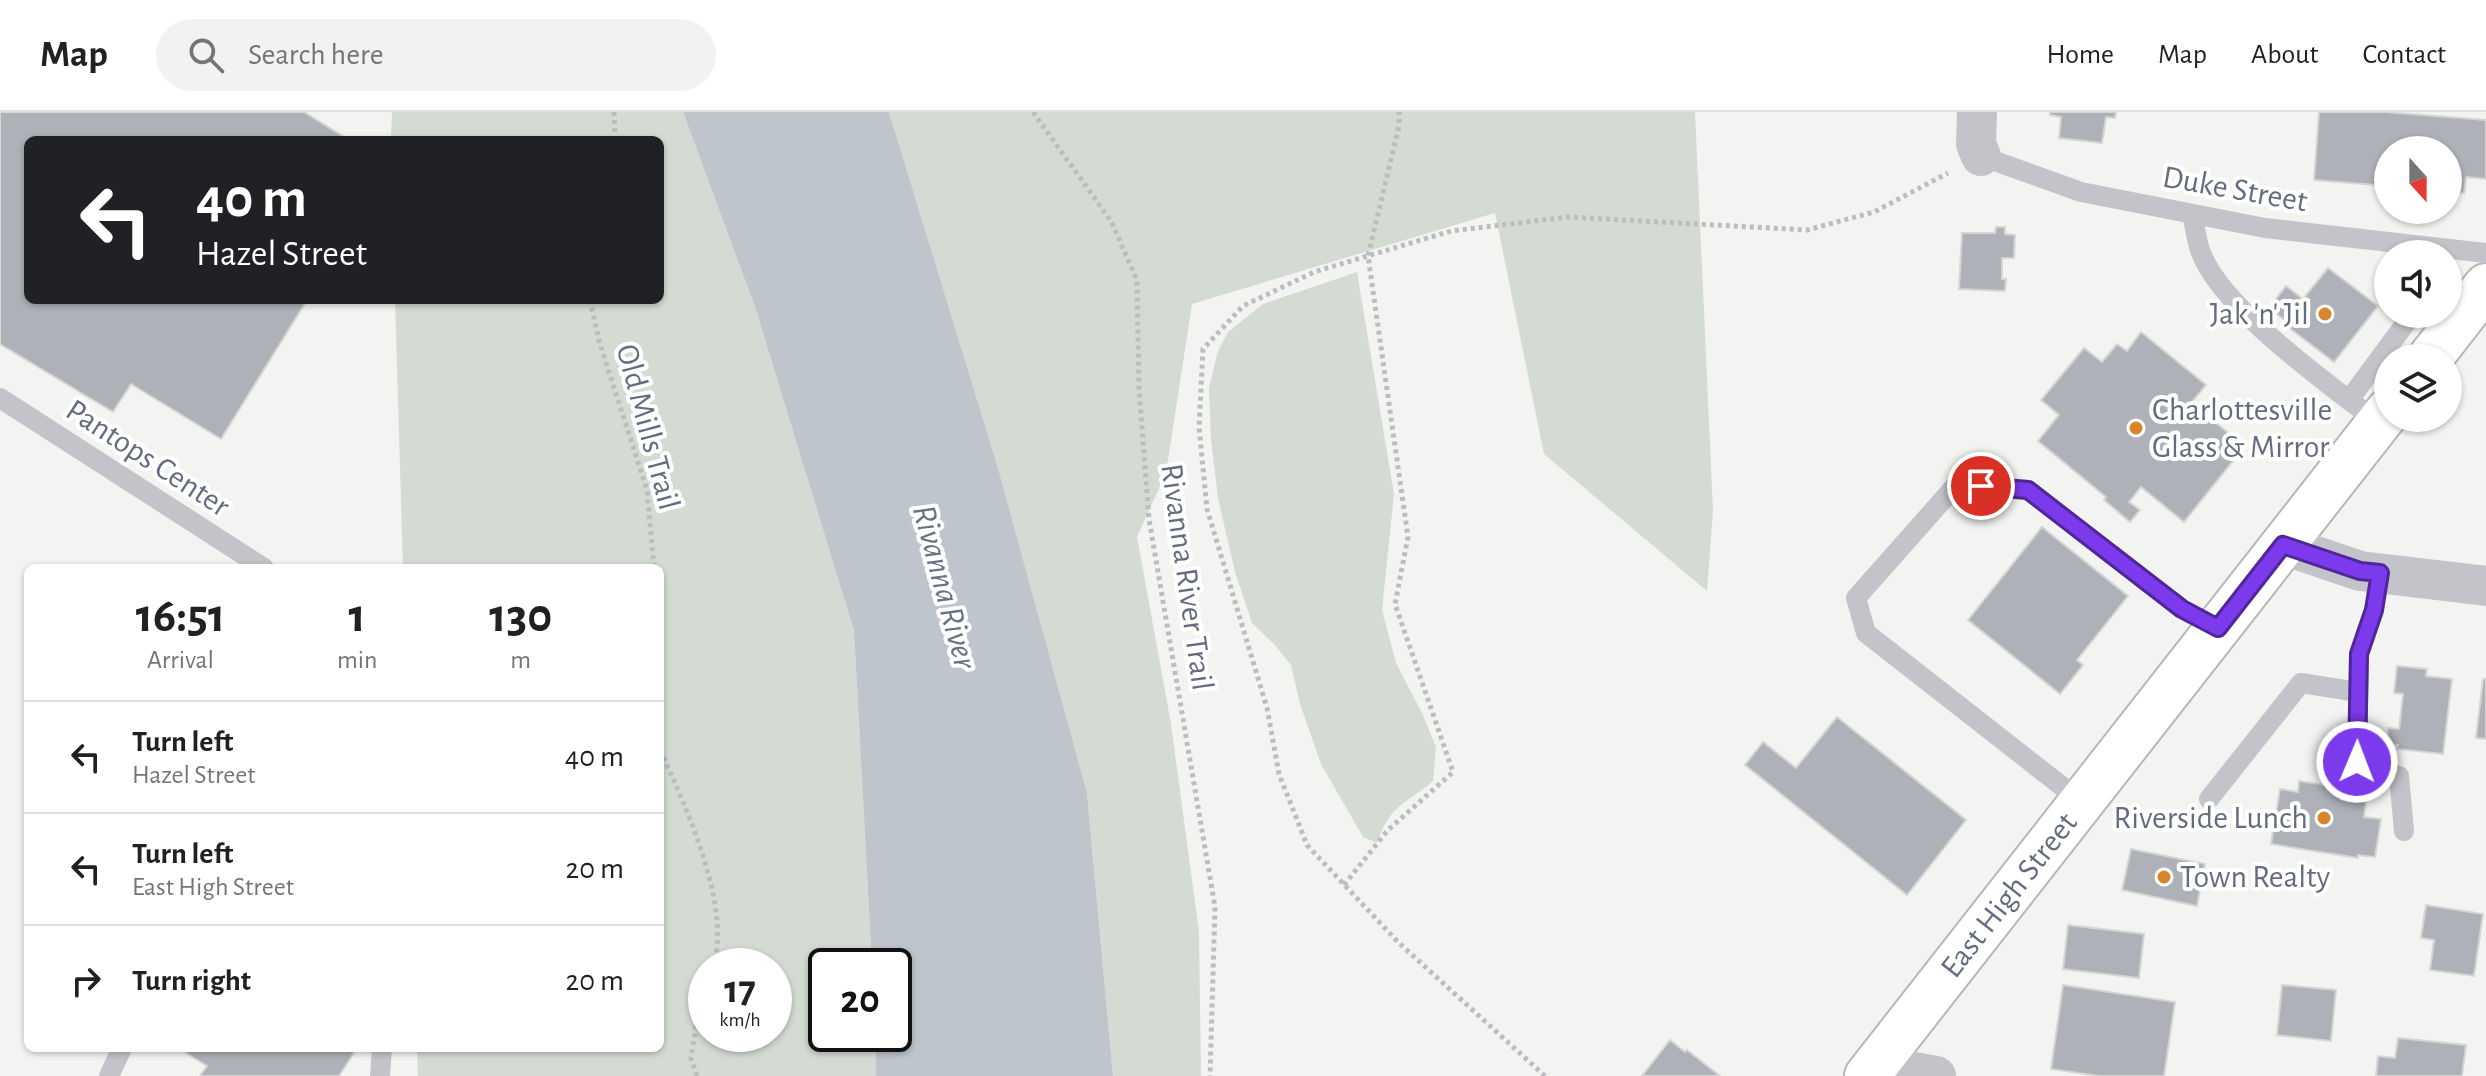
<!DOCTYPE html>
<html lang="en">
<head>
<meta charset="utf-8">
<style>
	:root { --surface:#fff; --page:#f2f2f2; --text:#202124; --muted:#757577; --line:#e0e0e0 }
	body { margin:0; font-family:"Alegreya Sans",sans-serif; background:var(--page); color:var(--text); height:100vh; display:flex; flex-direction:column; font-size:30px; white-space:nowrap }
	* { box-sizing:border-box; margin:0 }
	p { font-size:26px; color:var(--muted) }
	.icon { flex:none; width:44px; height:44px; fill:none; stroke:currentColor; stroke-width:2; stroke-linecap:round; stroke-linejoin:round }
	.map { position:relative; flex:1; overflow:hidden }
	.sheet { position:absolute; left:24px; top:452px; width:640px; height:488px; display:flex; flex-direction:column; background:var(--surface); border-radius:12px; box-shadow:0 2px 6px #0004 }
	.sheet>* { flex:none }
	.guide { position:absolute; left:24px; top:24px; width:640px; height:168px; border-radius:12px; box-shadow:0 2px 6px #0004; background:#202124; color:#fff; overflow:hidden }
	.needle { width:52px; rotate:159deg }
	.controls { position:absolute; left:2374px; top:24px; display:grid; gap:16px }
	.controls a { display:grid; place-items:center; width:88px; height:88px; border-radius:50%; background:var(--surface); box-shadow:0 2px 6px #0004; font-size:40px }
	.speed { position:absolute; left:688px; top:836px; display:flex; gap:16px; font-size:40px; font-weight:700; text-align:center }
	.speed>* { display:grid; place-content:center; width:104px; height:104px; border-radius:50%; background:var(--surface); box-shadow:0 2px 6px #0004; line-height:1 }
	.speed small { font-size:20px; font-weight:400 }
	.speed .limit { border:4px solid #111; border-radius:12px; background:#fff; color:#111 }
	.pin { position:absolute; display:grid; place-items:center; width:68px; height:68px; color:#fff; margin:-34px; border:4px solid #fff; border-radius:50%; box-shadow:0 2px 8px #0007 }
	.me { position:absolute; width:88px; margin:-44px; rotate:1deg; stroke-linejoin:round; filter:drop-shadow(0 0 6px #0008) }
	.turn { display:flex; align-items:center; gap:28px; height:168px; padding:0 40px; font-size:36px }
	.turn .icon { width:104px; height:104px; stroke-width:2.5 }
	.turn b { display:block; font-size:56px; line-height:68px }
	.eta { display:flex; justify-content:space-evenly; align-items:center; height:136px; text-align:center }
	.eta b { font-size:48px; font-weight:700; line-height:56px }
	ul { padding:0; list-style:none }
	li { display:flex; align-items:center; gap:24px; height:112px; padding:0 40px; border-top:2px solid var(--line) }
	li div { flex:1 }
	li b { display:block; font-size:30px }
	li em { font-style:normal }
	header { display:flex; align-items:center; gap:48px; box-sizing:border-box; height:112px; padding:0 40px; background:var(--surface); border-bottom:2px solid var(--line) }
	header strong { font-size:38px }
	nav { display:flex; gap:44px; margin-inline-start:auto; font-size:28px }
	.search { width:560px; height:72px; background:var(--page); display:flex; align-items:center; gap:20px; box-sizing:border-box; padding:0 28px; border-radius:44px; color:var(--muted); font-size:30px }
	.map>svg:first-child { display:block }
</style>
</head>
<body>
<header>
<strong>Map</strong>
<div class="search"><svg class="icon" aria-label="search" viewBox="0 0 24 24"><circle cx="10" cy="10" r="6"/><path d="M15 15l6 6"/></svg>Search here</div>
<nav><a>Home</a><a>Map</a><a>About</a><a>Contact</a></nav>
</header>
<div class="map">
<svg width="2486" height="964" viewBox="0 0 2486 964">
	<rect width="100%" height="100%" fill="#f3f4f1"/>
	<g fill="#d3dbd2" fill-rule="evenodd">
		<path d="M392 0H683L756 198 854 519 872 854H826V922H875L876 964H418L417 936H660V456H403L395 188H660V28H391ZM706 854H774V922H706Z"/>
		<polygon points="889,0 1695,0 1713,399 1707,479 1544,342 1495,101 1192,192 1166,361 1137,425 1171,612 1199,820 1201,964 1113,964 1087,681 998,356"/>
		<path d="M1357 160 1394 382 1382 498 1396 551 1422 601 1436 635 1433 669C1404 693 1390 693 1377 731L1363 725 1321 652 1300 592 1291 553 1275 533 1252 511 1235 460 1218 386 1211 328 1209 276 1218 239 1228 220 1263 192Z"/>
	</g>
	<polygon fill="#bfc5cd" points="683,0 889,0 998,356 1087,681 1113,964 876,964 875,922 894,922 894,854 872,854 854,519 756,198"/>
	<g fill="#aeb1b8" stroke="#d5d6d4" stroke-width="2">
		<polygon points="0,0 304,0 349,28 28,28 28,188 307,188 221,327 131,272 113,300 0,232"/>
		<polygon points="2050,0 2116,0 2115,6 2106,5 2102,31 2059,26 2061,5 2050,3"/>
		<polygon points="2319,0 2385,0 2486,8 2486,67 2466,65 2464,81 2448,80 2448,38 2388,38 2388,74 2314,68"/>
		<polygon points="1996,115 2005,115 2005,122 2015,123 2014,146 2002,146 2002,167 2006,167 2005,179 1959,177 1962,121 1995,121"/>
		<polygon points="2328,156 2378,194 2334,250 2284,212 2286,209 2269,196 2286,174 2303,187"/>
		<polygon points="2141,220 2206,273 2191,291 2245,334 2184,410 2141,375 2129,390 2140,398 2130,410 2104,388 2106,385 2038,329 2059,303 2041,288 2084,236 2102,250 2117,232 2127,239"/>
		<polygon points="2042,415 2128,484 2077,548 2083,553 2060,582 1968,508"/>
		<polygon points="2397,554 2427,557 2426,564 2452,567 2443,642 2397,637 2398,633 2387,632 2388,616 2399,617 2403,582 2394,581"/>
		<polygon points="2483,567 2486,567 2486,627 2476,626"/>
		<polygon points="1837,605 1966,708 1907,783 1745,653 1763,630 1796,656"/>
		<polygon points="2299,669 2347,676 2346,685 2366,689 2364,705 2381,707 2375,745 2358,743 2358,746 2271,732 2280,677 2298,680"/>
		<polygon points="2131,737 2205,752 2197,794 2122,778"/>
		<polygon points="2426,793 2483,802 2474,864 2430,858 2434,828 2421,826"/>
		<polygon points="2068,813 2144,822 2139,866 2063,857"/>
		<polygon points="2063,873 2175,890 2164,964 2099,964 2051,957"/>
		<polygon points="2282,873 2336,878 2331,929 2277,923"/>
		<polygon points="2398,926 2466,933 2462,964 2376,964 2378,944 2395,946"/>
		<polygon points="1670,928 1685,940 1687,938 1720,964 1642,964"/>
		<polygon points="190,936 357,936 339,964 200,964 207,954 186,941"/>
	</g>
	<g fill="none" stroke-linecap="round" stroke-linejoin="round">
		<g stroke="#b6b7bc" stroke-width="48">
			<g id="primary">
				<polyline points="2430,246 2486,174"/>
				<path id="s1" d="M1867 964 2388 299"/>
			</g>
		</g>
		<g stroke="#bcbdc0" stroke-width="5" stroke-dasharray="4 4" stroke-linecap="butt">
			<polyline points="614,0 615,28"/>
			<polyline points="1033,0 1111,109 1137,168 1139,276 1149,407 1215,795 1210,964"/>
			<polyline points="590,188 599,229 647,378 654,456"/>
			<path d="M660 630 661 640C686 695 732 795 713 854"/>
			<polyline points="1344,773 1388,718 1453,660 1395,492 1408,425 1368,144 1399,14 1399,0"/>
			<polyline points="697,964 691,946 699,896 706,874"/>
			<polyline points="1545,964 1399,831 1307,733 1279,662 1267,596 1207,397 1199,315 1203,237 1243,194 1314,160 1451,119 1568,105 1807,118 1874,100 1948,61"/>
		</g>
		<g stroke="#c3c4c9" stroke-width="20">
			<polyline points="1981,44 2081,80 2265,116 2486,141"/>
			<path d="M2192 102C2195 114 2196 126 2200 138 2218 194 2331 274 2379 311"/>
			<polyline points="0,286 264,456"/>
			<polyline points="2349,288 2408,208"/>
			<polyline points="2380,461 2374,498 2359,542 2357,650 2399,664 2404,719"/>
			<polyline points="2209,687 2301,571 2358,580"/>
			<polyline points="2082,690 1866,521 1856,486 1957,372 2028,378 2182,497 2218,516"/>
			<polyline points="109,964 122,936"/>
			<polyline points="380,964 382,936"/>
		</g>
		<g stroke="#c3c4c9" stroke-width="40">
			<polyline points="1977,0 1976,32 1981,44"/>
			<polyline points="2283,433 2360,459 2486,474"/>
			<polyline points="1875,953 1936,964"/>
		</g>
		<use href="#primary" stroke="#fff" stroke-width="44"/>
	</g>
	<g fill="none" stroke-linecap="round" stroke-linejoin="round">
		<g stroke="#51269a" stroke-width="20">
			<polyline id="route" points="1981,374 2028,378 2182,497 2218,516 2283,433 2360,459 2380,461 2374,498 2359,542 2357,650"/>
		</g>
		<use href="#route" stroke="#7c3aed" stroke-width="14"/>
	</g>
	<g fill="#da852b" stroke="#fff" stroke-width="3">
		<circle cx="2325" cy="202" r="8"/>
		<circle cx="2136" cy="316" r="8"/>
		<circle cx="2324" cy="706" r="8"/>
		<circle cx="2164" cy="765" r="8"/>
	</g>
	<g text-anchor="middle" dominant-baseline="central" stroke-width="8" stroke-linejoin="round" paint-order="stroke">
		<g font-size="32" fill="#656c80" stroke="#fff">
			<text transform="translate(2235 77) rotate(10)">Duke Street</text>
			<text transform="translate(648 315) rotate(75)">Old Mills Trail</text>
			<text transform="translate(148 346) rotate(33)">Pantops Center</text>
			<text transform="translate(1187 465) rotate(82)">Rivanna River Trail</text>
			<text stroke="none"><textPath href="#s1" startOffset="230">East High Street</textPath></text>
		</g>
		<g font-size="32" fill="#656c80" stroke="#fff" text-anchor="end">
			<text x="2309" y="202">Jak 'n' Jil</text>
			<text x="2152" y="298" text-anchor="start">Charlottesville<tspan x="2152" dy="37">Glass &amp; Mirror</tspan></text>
			<text x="2308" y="706">Riverside Lunch</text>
			<text x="2180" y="765" text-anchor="start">Town Realty</text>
		</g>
		<g font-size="34" font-style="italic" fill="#657485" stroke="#fff">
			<text transform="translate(944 475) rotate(75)">Rivanna River</text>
		</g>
	</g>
</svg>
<div class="controls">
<a><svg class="needle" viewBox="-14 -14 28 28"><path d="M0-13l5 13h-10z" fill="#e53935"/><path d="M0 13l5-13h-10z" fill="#757577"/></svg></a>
<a><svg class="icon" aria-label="sound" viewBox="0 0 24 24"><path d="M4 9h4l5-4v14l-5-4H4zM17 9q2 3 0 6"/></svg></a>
<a><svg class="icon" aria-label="layers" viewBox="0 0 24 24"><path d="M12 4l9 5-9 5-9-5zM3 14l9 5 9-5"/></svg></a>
</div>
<div class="speed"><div>17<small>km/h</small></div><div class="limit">20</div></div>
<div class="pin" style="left:1981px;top:374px;background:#d93025"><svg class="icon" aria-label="arrive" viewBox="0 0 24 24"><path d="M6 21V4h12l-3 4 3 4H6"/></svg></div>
<svg class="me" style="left:2357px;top:650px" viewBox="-20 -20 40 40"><circle r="17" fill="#7c3aed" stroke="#fff" stroke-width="3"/><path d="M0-11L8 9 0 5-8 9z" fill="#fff"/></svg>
<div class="guide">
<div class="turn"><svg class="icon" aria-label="left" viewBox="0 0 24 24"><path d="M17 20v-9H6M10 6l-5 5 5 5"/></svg><div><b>40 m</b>Hazel Street</div></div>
</div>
<section class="sheet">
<div class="eta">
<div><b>16:51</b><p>Arrival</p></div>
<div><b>1</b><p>min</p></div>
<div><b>130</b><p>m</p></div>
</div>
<ul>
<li><svg class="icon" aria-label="left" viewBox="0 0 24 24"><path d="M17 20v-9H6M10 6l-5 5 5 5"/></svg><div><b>Turn left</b><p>Hazel Street</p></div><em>40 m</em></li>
<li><svg class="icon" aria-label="left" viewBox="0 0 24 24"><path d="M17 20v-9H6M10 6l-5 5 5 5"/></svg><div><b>Turn left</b><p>East High Street</p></div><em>20 m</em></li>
<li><svg class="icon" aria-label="right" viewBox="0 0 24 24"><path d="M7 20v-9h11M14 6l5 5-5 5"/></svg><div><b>Turn right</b></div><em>20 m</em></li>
</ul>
</section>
</div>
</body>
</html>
